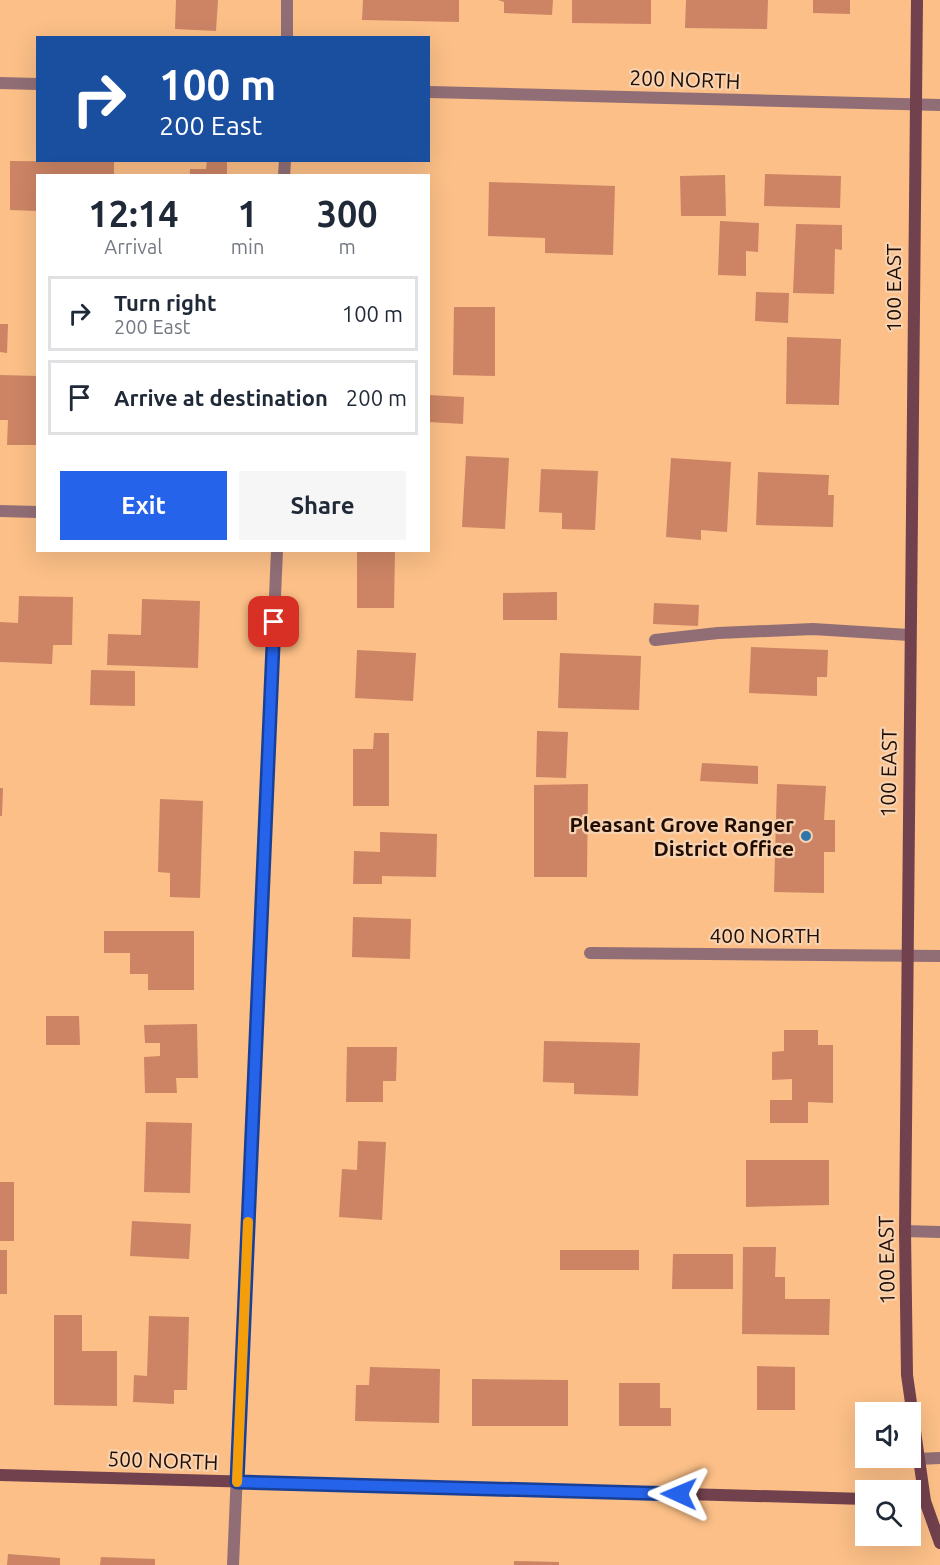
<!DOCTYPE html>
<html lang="en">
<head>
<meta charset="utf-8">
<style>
	:root { --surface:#fff; --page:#f6f6f7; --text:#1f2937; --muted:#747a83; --line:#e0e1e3; --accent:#2563eb }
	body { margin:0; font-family:Ubuntu,sans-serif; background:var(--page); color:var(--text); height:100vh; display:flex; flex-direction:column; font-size:22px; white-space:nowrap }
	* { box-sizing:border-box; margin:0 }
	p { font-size:20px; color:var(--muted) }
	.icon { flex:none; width:33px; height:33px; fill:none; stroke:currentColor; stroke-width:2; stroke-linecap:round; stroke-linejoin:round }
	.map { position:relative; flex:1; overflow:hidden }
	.details { position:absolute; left:36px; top:174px; width:394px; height:378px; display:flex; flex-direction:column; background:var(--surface); border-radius:0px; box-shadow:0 6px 24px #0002 }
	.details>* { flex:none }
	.top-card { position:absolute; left:36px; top:36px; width:394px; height:126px; border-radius:0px; box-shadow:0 6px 24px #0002; background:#1a4fa0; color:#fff; overflow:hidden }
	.buttons { position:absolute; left:855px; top:1402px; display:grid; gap:12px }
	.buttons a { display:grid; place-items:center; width:66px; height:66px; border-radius:0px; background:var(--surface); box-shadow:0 6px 24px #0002; font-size:30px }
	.pin { position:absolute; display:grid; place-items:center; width:51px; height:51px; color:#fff; margin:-26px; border-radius:12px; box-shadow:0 3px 9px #0006 }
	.me { position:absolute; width:66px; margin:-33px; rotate:271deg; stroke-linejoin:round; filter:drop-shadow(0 0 4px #0008) }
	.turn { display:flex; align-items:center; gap:21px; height:126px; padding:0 24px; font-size:27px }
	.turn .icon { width:78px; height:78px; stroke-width:2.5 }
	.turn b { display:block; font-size:42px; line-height:51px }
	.eta { display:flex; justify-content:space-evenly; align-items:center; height:102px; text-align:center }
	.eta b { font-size:36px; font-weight:700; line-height:42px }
	.cta { display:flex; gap:12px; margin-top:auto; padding:12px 24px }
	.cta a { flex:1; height:69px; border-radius:0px; background:var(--accent); color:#fff; font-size:24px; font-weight:700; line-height:69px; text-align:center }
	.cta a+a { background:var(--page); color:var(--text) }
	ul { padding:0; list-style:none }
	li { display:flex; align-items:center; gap:18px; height:75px; margin:0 12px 9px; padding:0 12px; border:3px solid var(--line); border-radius:0px }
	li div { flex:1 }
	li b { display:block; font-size:22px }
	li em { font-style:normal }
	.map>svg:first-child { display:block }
</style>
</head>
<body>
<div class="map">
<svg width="940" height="1565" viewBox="0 0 940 1565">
	<rect width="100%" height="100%" fill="#fbbf87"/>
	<g fill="#cc8465">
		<polygon points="176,0 218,0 216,31 175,29"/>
		<polygon points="363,0 459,0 459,22 362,20"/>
		<polygon points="498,0 553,0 552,15 504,13 504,2"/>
		<polygon points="572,0 651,0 651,24 572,23"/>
		<polygon points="686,0 768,0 767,29 685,28"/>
		<polygon points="813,0 850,0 850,14 813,13"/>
		<polygon points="207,160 227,160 227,176 190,176 190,169 206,169"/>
		<polygon points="10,161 114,162 114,176 38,176 38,211 10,210"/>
		<polygon points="765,174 841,176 840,208 764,206"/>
		<polygon points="725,175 726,216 681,216 680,176"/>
		<polygon points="489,182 615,186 613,255 545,253 545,238 488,236"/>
		<polygon points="720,221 759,223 758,252 746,251 746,276 718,275"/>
		<polygon points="796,224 842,225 842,250 835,249 834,294 793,293"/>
		<polygon points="756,292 789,293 788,323 755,321"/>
		<polygon points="454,307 495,307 495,376 453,375"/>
		<polygon points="0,324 8,324 7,353 0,352"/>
		<polygon points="787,337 841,339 839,405 786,404"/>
		<polygon points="0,375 38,376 38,445 7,445 8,420 0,420"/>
		<polygon points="429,395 464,397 463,424 429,422"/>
		<polygon points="466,456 509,458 505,529 462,527"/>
		<polygon points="671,458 731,462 727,532 701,530 701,540 666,537"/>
		<polygon points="541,469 598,471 595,530 562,529 562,513 539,512"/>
		<polygon points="758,472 829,475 828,495 834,495 833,527 756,525"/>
		<polygon points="357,550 395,550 394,608 357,608"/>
		<polygon points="557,592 557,620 503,620 503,593"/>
		<polygon points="19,596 73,597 72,645 53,645 52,664 0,662 0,622 18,623"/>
		<polygon points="142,599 200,601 198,668 107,665 108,634 141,635"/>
		<polygon points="654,603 699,605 698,626 653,624"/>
		<polygon points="751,647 828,650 827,677 817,677 817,696 749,693"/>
		<polygon points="357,650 416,653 413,701 355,698"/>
		<polygon points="560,653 641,656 639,710 558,708"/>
		<polygon points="91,670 135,671 135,706 90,705"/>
		<polygon points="537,731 568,732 566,778 536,777"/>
		<polygon points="374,733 389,733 389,806 353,806 353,749 373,749"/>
		<polygon points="702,763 758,766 758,784 700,781"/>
		<polygon points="588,784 587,877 534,877 534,785"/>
		<polygon points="777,784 826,786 824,820 835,820 835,852 824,852 824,893 774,892"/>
		<polygon points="0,788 3,788 2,816 0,816"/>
		<polygon points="160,799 203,801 200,898 170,897 170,873 158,872"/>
		<polygon points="380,832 437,834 436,877 382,876 382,884 353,884 354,851 380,852"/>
		<polygon points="353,917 411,919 410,959 352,957"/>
		<polygon points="104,931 194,931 194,990 148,990 148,974 130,974 130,953 104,953"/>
		<polygon points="46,1016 79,1016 80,1045 46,1045"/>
		<polygon points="197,1024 198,1078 176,1078 177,1093 145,1093 144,1057 160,1056 160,1043 145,1043 144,1025"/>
		<polygon points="784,1030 818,1030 818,1045 833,1045 833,1103 808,1102 808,1123 770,1123 770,1100 792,1100 792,1079 772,1080 772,1052 784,1051"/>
		<polygon points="544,1041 640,1043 638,1096 574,1094 574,1083 543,1082"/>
		<polygon points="347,1047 397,1047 396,1081 383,1081 383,1102 346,1102"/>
		<polygon points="146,1122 192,1123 190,1193 144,1192"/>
		<polygon points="358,1141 386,1142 382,1220 339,1217 342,1169 357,1170"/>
		<polygon points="746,1160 829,1160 829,1205 746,1207"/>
		<rect x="0" y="1182" width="14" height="59"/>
		<polygon points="132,1221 191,1224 189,1259 130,1256"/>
		<polygon points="743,1247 776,1247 775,1277 785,1277 785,1299 830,1299 829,1335 742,1334"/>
		<rect x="0" y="1250" width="7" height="44"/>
		<rect x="560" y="1250" width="79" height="20"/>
		<polygon points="673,1254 733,1254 733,1289 672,1289"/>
		<polygon points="54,1315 82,1315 82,1351 117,1351 117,1406 54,1405"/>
		<polygon points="149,1316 189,1317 187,1390 174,1390 174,1404 133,1402 134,1375 147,1376"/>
		<polygon points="757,1366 795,1367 795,1410 757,1410"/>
		<polygon points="370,1367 440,1369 439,1423 355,1421 356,1385 369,1385"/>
		<polygon points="472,1379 568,1380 568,1426 472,1426"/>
		<polygon points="619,1383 660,1383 660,1408 671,1408 671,1426 619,1426"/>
		<polygon points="8,1554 60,1558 60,1565 7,1565"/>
		<polygon points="101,1557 155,1559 155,1565 100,1565"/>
		<polygon points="514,1561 559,1562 559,1565 514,1565"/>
	</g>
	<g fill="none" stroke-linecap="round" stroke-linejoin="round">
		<g stroke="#916e76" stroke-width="12">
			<polyline points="655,640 718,633 813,629 909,635"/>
			<polyline points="905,1231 940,1232"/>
			<polyline points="917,1459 940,1458"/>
		</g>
		<g stroke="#916e76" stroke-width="12">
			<polyline points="287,38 287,0"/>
			<polyline points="0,83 38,84"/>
			<polyline points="429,92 940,105"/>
			<polyline points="284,176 285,160"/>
			<polyline points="0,511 38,512"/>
			<polyline points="590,953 940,956"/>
			<polyline points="233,1565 277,550"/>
		</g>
		<g stroke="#71414d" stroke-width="12">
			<polyline points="917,0 905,1231 907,1375 925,1501 940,1543"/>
			<polyline points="0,1475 866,1499"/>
			<polyline points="910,1501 925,1501"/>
		</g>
	</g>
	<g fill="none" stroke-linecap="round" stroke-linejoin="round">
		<g stroke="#184099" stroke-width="15">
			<polyline id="route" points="274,622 237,1482 679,1494"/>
		</g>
		<use href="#route" stroke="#2563eb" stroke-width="10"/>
		<polyline stroke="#f59e0b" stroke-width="10" points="237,1482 248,1222"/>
	</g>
	<circle fill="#2e75aa" stroke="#f6d2b1" stroke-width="2" cx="806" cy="836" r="6"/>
	<g text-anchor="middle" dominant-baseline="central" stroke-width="4.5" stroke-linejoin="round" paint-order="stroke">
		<g font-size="21" fill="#210c00" stroke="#f6d2b1">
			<text transform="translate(685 79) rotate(2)">200 NORTH</text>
			<text transform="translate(893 288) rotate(-90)">100 EAST</text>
			<text transform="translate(888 773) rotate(-89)">100 EAST</text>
			<text x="765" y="935">400 NORTH</text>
			<text transform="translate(886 1260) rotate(-91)">100 EAST</text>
			<text transform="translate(163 1460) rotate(2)">500 NORTH</text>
		</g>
		<g font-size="21" font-weight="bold" fill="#210c00" stroke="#f6d2b1" text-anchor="end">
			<text x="794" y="824">Pleasant Grove Ranger<tspan x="794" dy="24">District Office</tspan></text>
		</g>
	</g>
</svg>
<div class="buttons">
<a><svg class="icon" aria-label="sound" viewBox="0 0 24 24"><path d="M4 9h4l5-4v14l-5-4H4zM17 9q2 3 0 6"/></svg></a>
<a><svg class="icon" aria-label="search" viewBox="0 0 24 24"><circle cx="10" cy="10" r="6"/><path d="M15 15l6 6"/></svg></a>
</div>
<div class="pin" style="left:274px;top:622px;background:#d93025"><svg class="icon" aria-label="arrive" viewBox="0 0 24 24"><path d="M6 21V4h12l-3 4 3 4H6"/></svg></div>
<svg class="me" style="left:679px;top:1494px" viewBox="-20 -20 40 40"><path d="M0-17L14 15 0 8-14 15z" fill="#2563eb" stroke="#fff" stroke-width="4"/></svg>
<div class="top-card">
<div class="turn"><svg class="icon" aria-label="right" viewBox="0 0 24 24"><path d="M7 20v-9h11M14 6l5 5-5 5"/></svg><div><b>100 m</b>200 East</div></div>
</div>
<section class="details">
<div class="eta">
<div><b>12:14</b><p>Arrival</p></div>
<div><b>1</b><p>min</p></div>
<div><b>300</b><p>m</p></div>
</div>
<ul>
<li><svg class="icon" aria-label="right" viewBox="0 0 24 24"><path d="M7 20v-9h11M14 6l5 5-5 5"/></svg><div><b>Turn right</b><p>200 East</p></div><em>100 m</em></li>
<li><svg class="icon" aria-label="arrive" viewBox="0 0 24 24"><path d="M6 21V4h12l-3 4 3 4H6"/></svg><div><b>Arrive at destination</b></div><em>200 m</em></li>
</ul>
<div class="cta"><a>Exit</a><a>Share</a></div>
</section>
</div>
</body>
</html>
